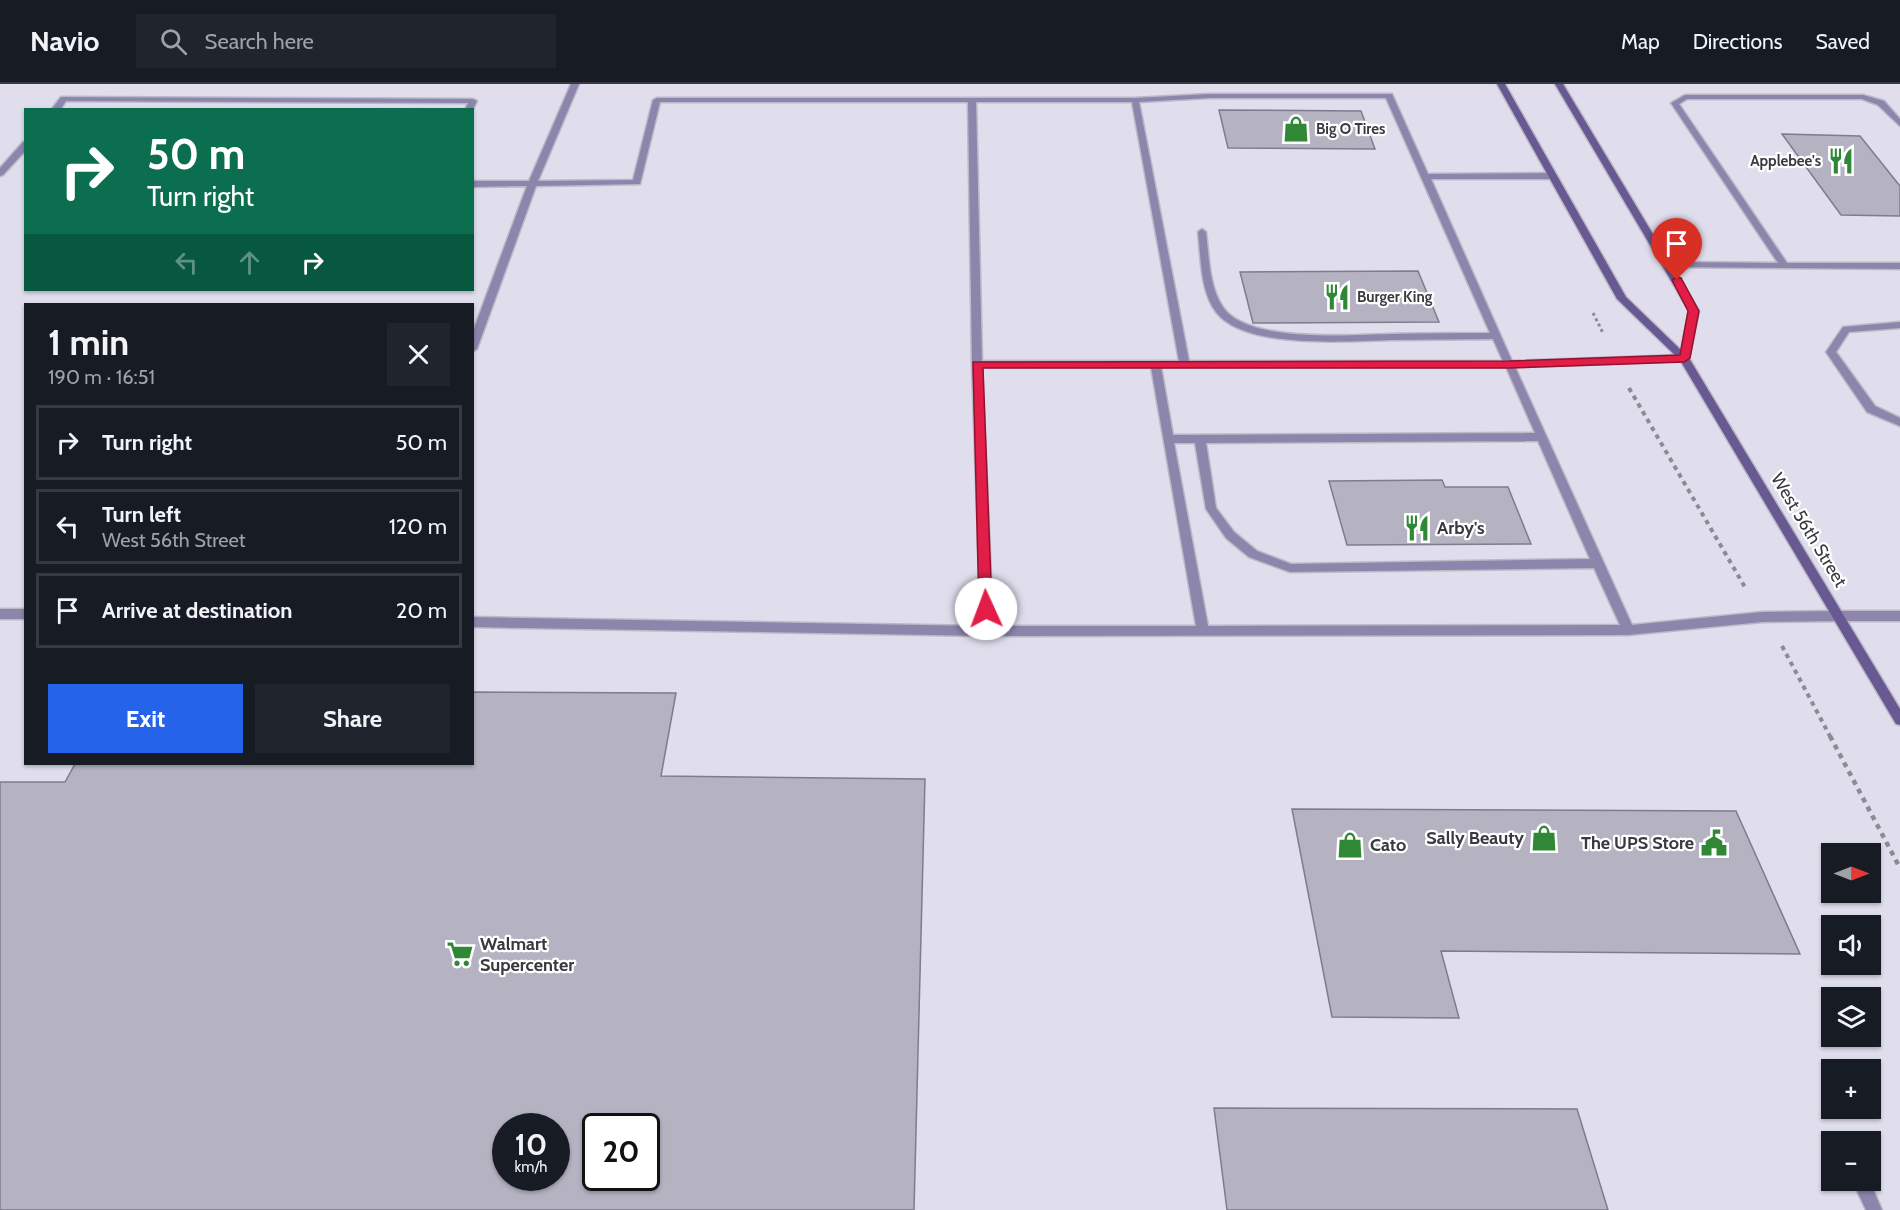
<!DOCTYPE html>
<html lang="en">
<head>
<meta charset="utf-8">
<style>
	:root { --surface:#171b24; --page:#20242c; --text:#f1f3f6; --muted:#9ea1a6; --line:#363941; --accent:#2563eb }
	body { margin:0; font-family:Cabin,sans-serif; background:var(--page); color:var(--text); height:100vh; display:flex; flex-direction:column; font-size:22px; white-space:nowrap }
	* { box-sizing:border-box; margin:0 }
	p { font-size:20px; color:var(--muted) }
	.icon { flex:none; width:33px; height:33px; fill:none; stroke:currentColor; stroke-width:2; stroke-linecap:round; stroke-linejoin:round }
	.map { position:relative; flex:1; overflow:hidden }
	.side { position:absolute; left:24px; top:219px; width:450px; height:462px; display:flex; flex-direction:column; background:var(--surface); border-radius:0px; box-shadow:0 2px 4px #0004 }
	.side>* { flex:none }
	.guide { position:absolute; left:24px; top:24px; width:450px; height:183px; border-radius:0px; box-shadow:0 2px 4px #0004; background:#0b6e4f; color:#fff; overflow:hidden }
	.needle { width:39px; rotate:90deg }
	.buttons { position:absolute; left:1821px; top:759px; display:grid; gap:12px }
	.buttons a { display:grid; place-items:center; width:60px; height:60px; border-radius:0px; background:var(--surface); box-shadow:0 2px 4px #0004; font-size:30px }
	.speed { position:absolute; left:492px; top:1029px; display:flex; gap:12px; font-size:30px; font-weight:700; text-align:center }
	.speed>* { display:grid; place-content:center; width:78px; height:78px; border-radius:50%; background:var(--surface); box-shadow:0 2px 4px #0004; line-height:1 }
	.speed small { font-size:15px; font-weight:400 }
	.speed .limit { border:3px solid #111; border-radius:9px; background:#fff; color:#111 }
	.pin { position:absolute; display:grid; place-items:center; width:51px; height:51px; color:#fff; margin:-62px -26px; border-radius:50% 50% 50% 0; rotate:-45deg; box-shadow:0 0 6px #0007 }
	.pin .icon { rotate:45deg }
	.me { position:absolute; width:66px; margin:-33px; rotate:358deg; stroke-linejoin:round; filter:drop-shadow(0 0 4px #0008) }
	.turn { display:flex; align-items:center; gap:21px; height:126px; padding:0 24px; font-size:27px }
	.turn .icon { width:78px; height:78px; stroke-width:2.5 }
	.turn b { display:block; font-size:42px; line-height:51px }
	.lanes { display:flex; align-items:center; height:57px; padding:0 24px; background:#0003; justify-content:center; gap:30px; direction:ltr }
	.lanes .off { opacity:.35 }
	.round { display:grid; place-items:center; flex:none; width:63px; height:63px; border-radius:0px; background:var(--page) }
	.overview { display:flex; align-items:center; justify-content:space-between; height:102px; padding:0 24px }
	h1 { font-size:36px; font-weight:700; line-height:45px }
	.cta { display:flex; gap:12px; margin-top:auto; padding:12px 24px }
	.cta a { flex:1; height:69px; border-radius:0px; background:var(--accent); color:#fff; font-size:24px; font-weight:700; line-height:69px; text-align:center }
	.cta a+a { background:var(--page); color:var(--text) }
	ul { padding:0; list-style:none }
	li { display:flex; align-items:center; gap:18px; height:75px; margin:0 12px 9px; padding:0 12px; border:3px solid var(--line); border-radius:0px }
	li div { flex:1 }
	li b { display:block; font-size:22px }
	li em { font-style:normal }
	header { display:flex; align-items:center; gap:36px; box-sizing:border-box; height:84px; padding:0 30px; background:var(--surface); border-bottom:2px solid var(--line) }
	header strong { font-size:28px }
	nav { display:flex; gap:33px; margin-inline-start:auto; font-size:21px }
	.search { width:420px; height:54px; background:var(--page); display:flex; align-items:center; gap:15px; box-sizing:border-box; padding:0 21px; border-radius:0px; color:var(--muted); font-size:22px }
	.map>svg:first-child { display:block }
</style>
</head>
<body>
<header>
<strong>Navio</strong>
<div class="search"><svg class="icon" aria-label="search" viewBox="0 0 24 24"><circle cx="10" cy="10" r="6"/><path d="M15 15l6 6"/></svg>Search here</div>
<nav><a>Map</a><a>Directions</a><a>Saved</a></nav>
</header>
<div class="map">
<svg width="1900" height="1126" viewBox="0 0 1900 1126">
	<rect width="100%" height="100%" fill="#e0dded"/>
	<g fill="#b5b2c2" stroke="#7f7c8b" stroke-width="1.5" fill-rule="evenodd">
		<polygon points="1219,26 1361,27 1375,65 1228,64"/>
		<polygon points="1782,50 1860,52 1900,102 1900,132 1841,131"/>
		<polygon points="1418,187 1439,238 1253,239 1240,188"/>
		<polygon points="1442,396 1445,403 1508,403 1531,460 1347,461 1329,397"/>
		<path d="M472 608 676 609 661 692 925 695 914 1126H0V698H65L75 680H472ZM506 1042H556V1094H506ZM596 1042H646V1094H596Z"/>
		<polygon points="1292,725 1736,727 1800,870 1441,867 1459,934 1332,933"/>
		<polygon points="1214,1024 1577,1025 1608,1126 1227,1126"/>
	</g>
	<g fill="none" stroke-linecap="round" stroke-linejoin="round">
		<g stroke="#bbb9c7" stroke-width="3">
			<g id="lane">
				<path d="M571 0H579L538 97 633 96 653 16 657 14H1135L1209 10H1392L1428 90 1552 89 1556 92 1552 95H1431L1512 277 1684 271 1689 274 1684 277 1515 283 1632 541 1762 528 1839 527 1843 529 1845 532 1843 535 1839 537 1762 538 1628 551 987 552 472 543V533L981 542 972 280 968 18H660L640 100 536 102 477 265 472 268V250L527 102 472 103V97H529ZM1209 14H1386L1490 249C1457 249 1423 249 1390 250 1351 251 1246 259 1223 223 1209 203 1209 172 1206 148L1202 145 1198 148C1201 173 1200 207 1216 228 1245 266 1349 257 1392 256 1426 256 1459 255 1493 255L1503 277H1189L1139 18ZM976 18H1132L1179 277H982ZM982 283H1151L1196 542H993ZM1161 283H1506L1535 349 1173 351ZM1538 357 1590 475 1291 480 1257 467 1234 448 1216 424 1206 359ZM1174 359H1195L1206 425 1226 454 1249 473 1290 488 1594 484 1620 541 1208 542Z"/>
				<polygon points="1685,11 1863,11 1884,17 1900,35 1900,42 1878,21 1862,15 1687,15 1679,20 1787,179 1900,179 1900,185 1666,183 1664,181 1669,178 1778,179 1671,19"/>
				<polygon points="61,13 473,15 477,17 472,27 465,26 468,19 66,17 60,26 51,26"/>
				<polygon points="23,58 26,58 26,66 3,91 0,92 0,84"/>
				<polygon points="1900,238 1900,244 1849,248 1836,268 1875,322 1900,334 1900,342 1867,328 1826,268 1843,243"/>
				<rect x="0" y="525" width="26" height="10"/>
				<polygon points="1852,1096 1869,1096 1882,1126 1866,1126"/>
			</g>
		</g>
		<g stroke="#bbb9c7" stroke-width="3">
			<polygon id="street" points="1839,527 1900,527 1900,537 1839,537 1835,535 1833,532 1835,529"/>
		</g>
		<g stroke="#bbb9c7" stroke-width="3">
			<polygon id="secondary" points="1497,0 1505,0 1626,213 1681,266 1689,227 1555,0 1563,0 1699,227 1689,274 1900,625 1900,641 1896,640 1680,276 1617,215"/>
		</g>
		<polyline stroke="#8c8a95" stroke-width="3" stroke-dasharray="3 3" stroke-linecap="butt" points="1593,229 1603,249"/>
		<g stroke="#8c8a95" stroke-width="4" stroke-dasharray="4.5 4.5" stroke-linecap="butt">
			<polyline points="1629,304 1746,505"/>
			<polyline points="1782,562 1831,654"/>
		</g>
		<polyline stroke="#8c8a95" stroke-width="4.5" stroke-dasharray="5 5" stroke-linecap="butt" points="1830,652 1900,784"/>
		<use href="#lane" fill="#8e85ad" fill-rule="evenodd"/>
		<use href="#street" fill="#8e85ad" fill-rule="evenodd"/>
		<use href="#secondary" fill="#685992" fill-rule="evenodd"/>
	</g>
	<polygon fill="#e11d48" stroke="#92132f" stroke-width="1.5" points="1677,193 1681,194 1699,227 1690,274 1684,278 1509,284 983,284 992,525 986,530 979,525 973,278 1509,277 1680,271 1688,227 1672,196"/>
	<defs>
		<g id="shop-bare" transform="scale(2.07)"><path d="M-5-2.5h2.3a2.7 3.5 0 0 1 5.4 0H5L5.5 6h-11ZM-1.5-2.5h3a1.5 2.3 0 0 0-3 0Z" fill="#308837" stroke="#fff" stroke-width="2.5" paint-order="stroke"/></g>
		<g id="restaurant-bare" transform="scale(2.07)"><path d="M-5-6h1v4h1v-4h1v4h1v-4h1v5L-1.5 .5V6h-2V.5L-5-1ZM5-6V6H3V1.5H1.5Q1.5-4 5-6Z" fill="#308837" stroke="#fff" stroke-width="2.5" paint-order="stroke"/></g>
		<g id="civic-bare" transform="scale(2.07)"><path d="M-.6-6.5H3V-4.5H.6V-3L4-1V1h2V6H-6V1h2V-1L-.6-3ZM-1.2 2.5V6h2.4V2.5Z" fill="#308837" stroke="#fff" stroke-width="2.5" paint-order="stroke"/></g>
		<g id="supermarket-bare" transform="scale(2.07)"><path d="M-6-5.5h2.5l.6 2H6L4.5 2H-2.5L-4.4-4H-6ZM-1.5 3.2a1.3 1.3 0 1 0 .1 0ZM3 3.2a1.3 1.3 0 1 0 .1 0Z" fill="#308837" stroke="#fff" stroke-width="2.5" paint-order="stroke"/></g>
	</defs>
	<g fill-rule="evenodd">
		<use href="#shop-bare" x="1296" y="45"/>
		<use href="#restaurant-bare" x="1841" y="77"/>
		<use href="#restaurant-bare" x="1337" y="213"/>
		<use href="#restaurant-bare" x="1417" y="444"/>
		<use href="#shop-bare" x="1544" y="754"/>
		<use href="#civic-bare" x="1714" y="759"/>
		<use href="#shop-bare" x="1350" y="761"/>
		<use href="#supermarket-bare" x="460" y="870"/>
	</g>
	<g text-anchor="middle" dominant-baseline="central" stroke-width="4.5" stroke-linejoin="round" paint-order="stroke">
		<g font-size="15" font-weight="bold" fill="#3a393f" stroke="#fff" text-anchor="start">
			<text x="1316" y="45">Big O Tires</text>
			<text x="1821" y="77" text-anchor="end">Applebee's</text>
			<text x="1357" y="213">Burger King</text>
		</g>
		<g font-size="18" font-weight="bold" fill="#3a393f" stroke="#fff" text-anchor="start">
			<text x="1437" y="444">Arby's</text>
			<text x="1524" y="754" text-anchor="end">Sally Beauty</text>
			<text x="1694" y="759" text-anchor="end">The UPS Store</text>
			<text x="1370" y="761">Cato</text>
			<text x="480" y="860">Walmart<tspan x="480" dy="21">Supercenter</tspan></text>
		</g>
		<g font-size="18" fill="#3a393f" stroke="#fff">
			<text transform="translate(1809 446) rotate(59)">West 56th Street</text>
		</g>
	</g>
</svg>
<div class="buttons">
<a><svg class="needle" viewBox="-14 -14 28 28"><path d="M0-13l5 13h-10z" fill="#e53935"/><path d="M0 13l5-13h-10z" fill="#9ea1a6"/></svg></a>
<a><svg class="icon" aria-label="sound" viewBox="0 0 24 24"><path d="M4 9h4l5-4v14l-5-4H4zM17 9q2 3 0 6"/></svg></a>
<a><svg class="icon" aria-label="layers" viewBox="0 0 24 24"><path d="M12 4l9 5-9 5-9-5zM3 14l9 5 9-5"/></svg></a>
<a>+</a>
<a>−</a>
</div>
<div class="speed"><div>10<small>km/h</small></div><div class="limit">20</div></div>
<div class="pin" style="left:1677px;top:196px;background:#d93025"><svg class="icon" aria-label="arrive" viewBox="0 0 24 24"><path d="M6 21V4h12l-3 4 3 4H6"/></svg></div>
<svg class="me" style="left:986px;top:525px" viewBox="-20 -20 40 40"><circle r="19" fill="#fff"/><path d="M0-13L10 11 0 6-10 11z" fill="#e11d48"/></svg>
<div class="guide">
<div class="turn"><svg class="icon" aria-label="right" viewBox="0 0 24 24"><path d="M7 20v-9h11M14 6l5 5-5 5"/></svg><div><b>50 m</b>Turn right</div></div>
<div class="lanes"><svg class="icon off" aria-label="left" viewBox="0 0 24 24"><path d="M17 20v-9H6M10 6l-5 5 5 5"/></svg><svg class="icon off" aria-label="ahead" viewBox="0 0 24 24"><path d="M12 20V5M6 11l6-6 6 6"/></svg><svg class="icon" aria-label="right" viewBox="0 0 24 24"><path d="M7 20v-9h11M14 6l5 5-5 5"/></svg></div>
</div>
<section class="side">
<div class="overview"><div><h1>1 min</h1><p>190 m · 16:51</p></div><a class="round"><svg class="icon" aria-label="close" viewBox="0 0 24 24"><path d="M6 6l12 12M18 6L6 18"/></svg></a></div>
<ul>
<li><svg class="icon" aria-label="right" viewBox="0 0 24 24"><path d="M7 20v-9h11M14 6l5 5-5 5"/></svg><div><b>Turn right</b></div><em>50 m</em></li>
<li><svg class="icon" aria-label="left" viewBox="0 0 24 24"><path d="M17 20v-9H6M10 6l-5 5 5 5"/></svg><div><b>Turn left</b><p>West 56th Street</p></div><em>120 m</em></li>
<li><svg class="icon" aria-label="arrive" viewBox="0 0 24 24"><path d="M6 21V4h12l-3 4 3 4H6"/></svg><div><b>Arrive at destination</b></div><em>20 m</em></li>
</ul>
<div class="cta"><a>Exit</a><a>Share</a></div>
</section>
</div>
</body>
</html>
